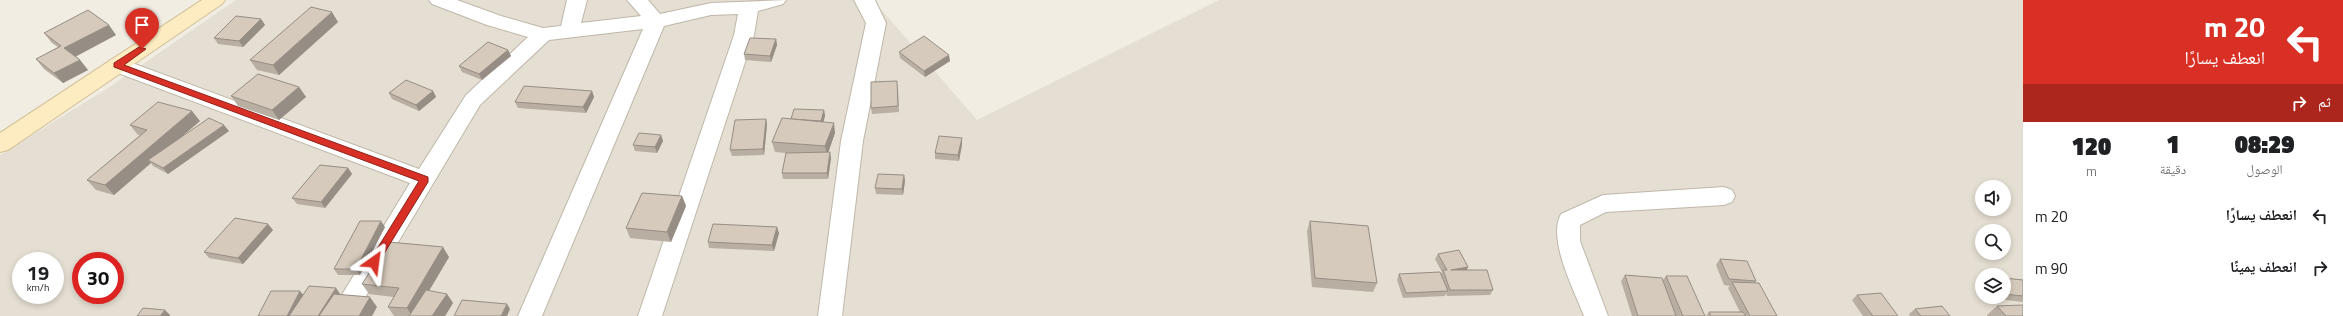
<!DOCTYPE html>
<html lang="ar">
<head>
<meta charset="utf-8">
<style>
	:root { --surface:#fff; --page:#f2f2f2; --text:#202124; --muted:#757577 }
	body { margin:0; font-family:"Titillium Web","Noto Naskh Arabic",sans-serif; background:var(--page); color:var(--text); direction:rtl; height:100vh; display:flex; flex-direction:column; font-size:15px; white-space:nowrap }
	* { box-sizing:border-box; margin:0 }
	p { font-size:13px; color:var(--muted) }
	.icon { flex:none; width:22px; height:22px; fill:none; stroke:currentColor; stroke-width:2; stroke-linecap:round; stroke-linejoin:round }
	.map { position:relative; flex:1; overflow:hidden; direction:ltr }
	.drawer { display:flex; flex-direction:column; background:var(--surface); width:320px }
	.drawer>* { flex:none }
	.banner { background:#d93025; color:#fff; overflow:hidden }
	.fabs { position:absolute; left:1975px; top:180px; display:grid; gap:8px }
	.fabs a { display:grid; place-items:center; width:36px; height:36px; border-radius:50%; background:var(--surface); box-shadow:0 2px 6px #0003; font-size:20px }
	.speed { position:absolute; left:12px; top:252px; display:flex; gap:8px; font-size:20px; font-weight:700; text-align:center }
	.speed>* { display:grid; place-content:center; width:52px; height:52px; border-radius:50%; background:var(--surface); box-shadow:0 2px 6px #0003; line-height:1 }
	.speed small { font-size:10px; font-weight:400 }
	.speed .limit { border:6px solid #d22; background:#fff; color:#111 }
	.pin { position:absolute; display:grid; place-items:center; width:34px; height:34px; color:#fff; margin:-41px -17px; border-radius:50% 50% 50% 0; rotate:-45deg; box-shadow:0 0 4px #0007 }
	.pin .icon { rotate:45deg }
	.me { position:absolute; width:44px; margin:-22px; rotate:31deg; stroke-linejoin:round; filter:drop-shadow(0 0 3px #0008) }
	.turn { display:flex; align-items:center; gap:14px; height:84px; padding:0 12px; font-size:18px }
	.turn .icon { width:52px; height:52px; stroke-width:2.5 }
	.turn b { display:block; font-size:28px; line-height:34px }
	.then { display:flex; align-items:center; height:38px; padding:0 12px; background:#0003; gap:8px; font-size:15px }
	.eta { display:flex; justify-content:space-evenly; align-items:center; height:68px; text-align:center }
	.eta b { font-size:24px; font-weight:800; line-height:28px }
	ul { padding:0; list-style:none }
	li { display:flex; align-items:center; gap:12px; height:52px; padding:0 12px }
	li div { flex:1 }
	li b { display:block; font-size:15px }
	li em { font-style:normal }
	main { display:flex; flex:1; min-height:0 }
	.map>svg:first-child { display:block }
</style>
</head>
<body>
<main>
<section class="drawer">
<div class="banner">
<div class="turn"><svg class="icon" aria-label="left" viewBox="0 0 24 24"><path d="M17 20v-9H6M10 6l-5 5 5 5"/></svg><div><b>20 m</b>انعطف يسارًا</div></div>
<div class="then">ثم<svg class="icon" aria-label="right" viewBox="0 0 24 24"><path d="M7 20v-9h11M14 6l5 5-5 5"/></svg></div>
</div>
<div class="eta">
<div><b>08:29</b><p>الوصول</p></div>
<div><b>1</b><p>دقيقة</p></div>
<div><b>120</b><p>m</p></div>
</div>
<ul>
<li><svg class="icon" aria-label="left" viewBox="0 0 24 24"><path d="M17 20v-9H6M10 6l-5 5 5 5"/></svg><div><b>انعطف يسارًا</b></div><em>20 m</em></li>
<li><svg class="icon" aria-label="right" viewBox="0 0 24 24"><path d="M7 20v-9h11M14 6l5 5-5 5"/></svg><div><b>انعطف يمينًا</b></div><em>90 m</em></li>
</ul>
</section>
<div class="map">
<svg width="2023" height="316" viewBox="0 0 2023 316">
	<rect width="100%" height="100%" fill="#f1ede3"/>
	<path fill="#e5ded2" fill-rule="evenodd" d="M236 0H873L977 120 1219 0H2023V316H0V155L108 88ZM1982 187H2004V209H1982ZM1982 231H2004V253H1982ZM21 261H55V295H21ZM81 261H115V295H81ZM1982 275H2004V297H1982Z"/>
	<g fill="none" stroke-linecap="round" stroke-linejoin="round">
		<g stroke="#bfb7a9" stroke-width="2">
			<g id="street">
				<polygon points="429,0 457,0 501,16 543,28 561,26 567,0 587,0 581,23 641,16 627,0 648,0 660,14 711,3 786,0 783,4 758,11 754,35 662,316 638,316 734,35 738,14 711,15 664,26 542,316 518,316 643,29 549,40 480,105 354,316 329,316 410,183 110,70 107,65 110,60 117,58 124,60 419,169 466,95 528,37 487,25 432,4"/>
				<polygon points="854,0 875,0 886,23 863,141 842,316 818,316 841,141 866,23"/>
				<path d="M1724 187 1732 190 1735 196 1732 202 1724 205 1606 212 1580 225V241L1608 316H1584C1574 290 1547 239 1561 214L1603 195Z"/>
			</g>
		</g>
		<g stroke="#d1be94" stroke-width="2">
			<polygon id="secondary" points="202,0 225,0 222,4 8,150 0,152 0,133"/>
		</g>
		<use href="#street" fill="#fff" fill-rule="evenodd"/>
		<use href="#secondary" fill="#fdecc2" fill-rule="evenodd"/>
	</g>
	<g fill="#b8aea2">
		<polygon points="261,19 265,25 243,47 218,44 214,38"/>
		<polygon points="338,22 279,75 257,70 250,60"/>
		<polygon points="44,33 116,35 76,56 80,60 88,70 63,83 44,69 36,59 58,47 52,43"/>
		<polygon points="776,39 777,45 771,62 745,60 744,54"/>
		<polygon points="508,50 511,56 482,80 462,72 459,66"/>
		<polygon points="899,52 950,61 925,77 900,58"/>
		<polygon points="299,87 306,97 279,120 238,106 231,96"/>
		<polygon points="898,87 899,112 872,114 871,108"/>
		<polygon points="433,91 436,97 419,111 392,99 389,93"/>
		<polygon points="592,91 594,97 586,113 518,108 515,102"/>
		<polygon points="824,110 825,116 823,122 835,133 828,152 831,158 828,179 783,179 782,173 786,153 775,152 772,142 791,119"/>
		<polygon points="766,119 767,125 764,155 732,156 730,150"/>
		<polygon points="200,121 182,136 229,131 168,174 153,166 151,163 114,195 96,190 87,180 140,135 138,135 130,125"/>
		<polygon points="661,135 663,141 657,153 635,151 633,145"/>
		<polygon points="962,138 962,144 959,161 935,159 935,153"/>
		<polygon points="348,168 352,174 325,208 297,204 292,198"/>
		<polygon points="904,175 905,181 903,195 876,194 875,188"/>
		<polygon points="682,196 686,206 671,242 630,238 626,228"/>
		<polygon points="1310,221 1377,283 1373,292 1312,287 1307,231"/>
		<polygon points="385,227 360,275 338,275 334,269"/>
		<polygon points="273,230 243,264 209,258 204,252"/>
		<polygon points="779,233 774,251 709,248 708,242"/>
		<polygon points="1438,254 1468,267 1467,270 1493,290 1490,295 1447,296 1446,293 1445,296 1403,298 1397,280 1399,274 1441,274 1442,272 1435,259"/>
		<polygon points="449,257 429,291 447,294 453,303 445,316 394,316 388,307 394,297 369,294 362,284"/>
		<polygon points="1720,259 1756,281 1755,283 1777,316 1706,316 1709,312 1740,312 1728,288 1730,286 1724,285 1716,265"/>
		<polygon points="1625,275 1663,280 1666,276 1705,316 1676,316 1671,302 1676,316 1632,316 1621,281"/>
		<polygon points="2004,278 2023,280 2023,302 1997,299 1996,297 2004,297"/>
		<polygon points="1857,295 1898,316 1863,316 1852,300"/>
		<polygon points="1997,306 2023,316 1987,316 1987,315"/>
		<polygon points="1915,309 1950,316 1910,316 1909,314"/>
	</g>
	<g fill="#968d84">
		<polygon points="332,12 338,22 279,75 273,65"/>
		<polygon points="261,19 265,25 243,47 239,41"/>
		<polygon points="109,25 116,35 73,58 64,48"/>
		<polygon points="776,39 777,45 771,62 770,56"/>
		<polygon points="508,50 511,56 482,80 479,74"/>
		<polygon points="949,55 950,61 925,77 924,71"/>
		<polygon points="80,60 88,70 63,83 54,73"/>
		<polygon points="299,87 306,97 279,120 272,110"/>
		<polygon points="433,91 436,97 419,111 416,105"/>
		<polygon points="592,91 594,97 586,113 583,107"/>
		<polygon points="824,110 825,116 822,127 821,121"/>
		<polygon points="192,111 200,121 152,162 148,160 151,163 114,195 105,185"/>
		<polygon points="766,119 767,125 764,155 763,149"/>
		<polygon points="834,123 835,133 827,156 825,146"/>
		<polygon points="224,125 229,131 168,174 163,168"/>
		<polygon points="661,135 663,141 657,153 655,147"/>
		<polygon points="962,138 962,144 959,161 958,155"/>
		<polygon points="830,152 831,158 828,179 827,173"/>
		<polygon points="348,168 352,174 325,208 321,202"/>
		<polygon points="904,175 905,181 903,195 902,189"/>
		<polygon points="682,196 686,206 671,242 667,232"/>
		<polygon points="381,221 385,227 360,275 356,269"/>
		<polygon points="268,224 273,230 243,264 238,258"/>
		<polygon points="777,227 779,233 774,251 772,245"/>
		<polygon points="443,247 449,257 414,316 412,316 407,308"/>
		<polygon points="1468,267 1465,273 1451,270"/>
		<polygon points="336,288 340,294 326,316 318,316"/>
		<polygon points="300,291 305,297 295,316 287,316"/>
		<polygon points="447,294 453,303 445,316 432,316"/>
		<polygon points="370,297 377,307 372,316 359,316"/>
		<polygon points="507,304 510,309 507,316 501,316"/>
		<polygon points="165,310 170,315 170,316 160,316"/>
	</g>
	<g fill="#d6cabc" stroke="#968d84">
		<polygon points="311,7 332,12 273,65 250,60"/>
		<polygon points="88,10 109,25 64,48 80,60 54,73 36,59 61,46 44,33"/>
		<polygon points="236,16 261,19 239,41 214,38"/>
		<polygon points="924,36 949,55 924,71 899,52"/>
		<polygon points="750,38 776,39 770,56 744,54"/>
		<polygon points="488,42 508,50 479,74 459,66"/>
		<polygon points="258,74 299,87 272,110 231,96"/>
		<polygon points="406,80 433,91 416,105 389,93"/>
		<polygon points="897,81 898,106 871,108 871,82"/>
		<polygon points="524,86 592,91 583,107 515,102"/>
		<polygon points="158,102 192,111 105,185 87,180 147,130 130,125"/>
		<polygon points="794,109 824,110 821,121 791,119"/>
		<polygon points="209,118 224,125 163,168 148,160"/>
		<polygon points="782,118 834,123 825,146 772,142"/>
		<polygon points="766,119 763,149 730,150 735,120"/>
		<polygon points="639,133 661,135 655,147 633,145"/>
		<polygon points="939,136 962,138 958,155 935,153"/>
		<polygon points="830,152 827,173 782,173 786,153"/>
		<polygon points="320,165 348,168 321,202 292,198"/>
		<polygon points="878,174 904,175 902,189 875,188"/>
		<polygon points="642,193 682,196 667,232 626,228"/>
		<polygon points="235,218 268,224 238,258 204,252"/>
		<polygon points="360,221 381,221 356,269 334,269"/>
		<polygon points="1310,221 1368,226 1377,283 1315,278"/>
		<polygon points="713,224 777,227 772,245 708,242"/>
		<polygon points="389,242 443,247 407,308 388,307 399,288 362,284"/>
		<polygon points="1459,250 1468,267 1451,270 1487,270 1493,290 1450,290 1443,270 1447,270 1438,254"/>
		<polygon points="1720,259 1747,261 1756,281 1729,279"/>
		<polygon points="1440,272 1448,291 1406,293 1399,274"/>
		<polygon points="1625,275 1662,278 1676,316 1638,316"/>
		<polygon points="1666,276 1687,276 1705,316 1683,316"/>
		<polygon points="2004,278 2023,280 2023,296 2004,294"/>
		<polygon points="1732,282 1759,283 1777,316 1750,316"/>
		<polygon points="309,286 336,288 318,316 289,316"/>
		<polygon points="426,290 447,294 432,316 409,316"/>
		<polygon points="271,291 300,291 287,316 258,316"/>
		<polygon points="1881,293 1898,316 1873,316 1857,295"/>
		<polygon points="334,294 370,297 359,316 319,316"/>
		<polygon points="462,300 507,304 501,316 454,316"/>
		<polygon points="2023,305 2023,316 2006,316 1997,306"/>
		<polygon points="1942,306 1950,316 1921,316 1915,309"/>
		<polygon points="143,308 165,310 160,316 137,316"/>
		<polygon points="1709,312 1743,312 1746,316 1711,316"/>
	</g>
	<polygon fill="#d93025" stroke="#8d1f18" points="139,47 146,49 124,65 428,177 428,182 377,265 370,265 369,262 419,181 114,67 114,63"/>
</svg>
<div class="fabs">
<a><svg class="icon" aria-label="sound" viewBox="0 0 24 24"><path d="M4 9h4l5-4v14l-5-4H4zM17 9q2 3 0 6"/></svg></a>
<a><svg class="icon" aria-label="search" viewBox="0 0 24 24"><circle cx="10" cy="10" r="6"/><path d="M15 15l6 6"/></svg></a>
<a><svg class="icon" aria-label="layers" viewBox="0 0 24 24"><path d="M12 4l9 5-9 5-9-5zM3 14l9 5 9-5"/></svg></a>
</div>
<div class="speed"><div>19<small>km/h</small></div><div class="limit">30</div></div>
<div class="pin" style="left:142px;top:49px;background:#d93025"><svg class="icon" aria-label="arrive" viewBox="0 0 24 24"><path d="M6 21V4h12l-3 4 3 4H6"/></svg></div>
<svg class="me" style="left:374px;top:262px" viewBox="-20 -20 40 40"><path d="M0-17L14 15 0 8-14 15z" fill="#d93025" stroke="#fff" stroke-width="4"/></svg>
</div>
</main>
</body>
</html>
